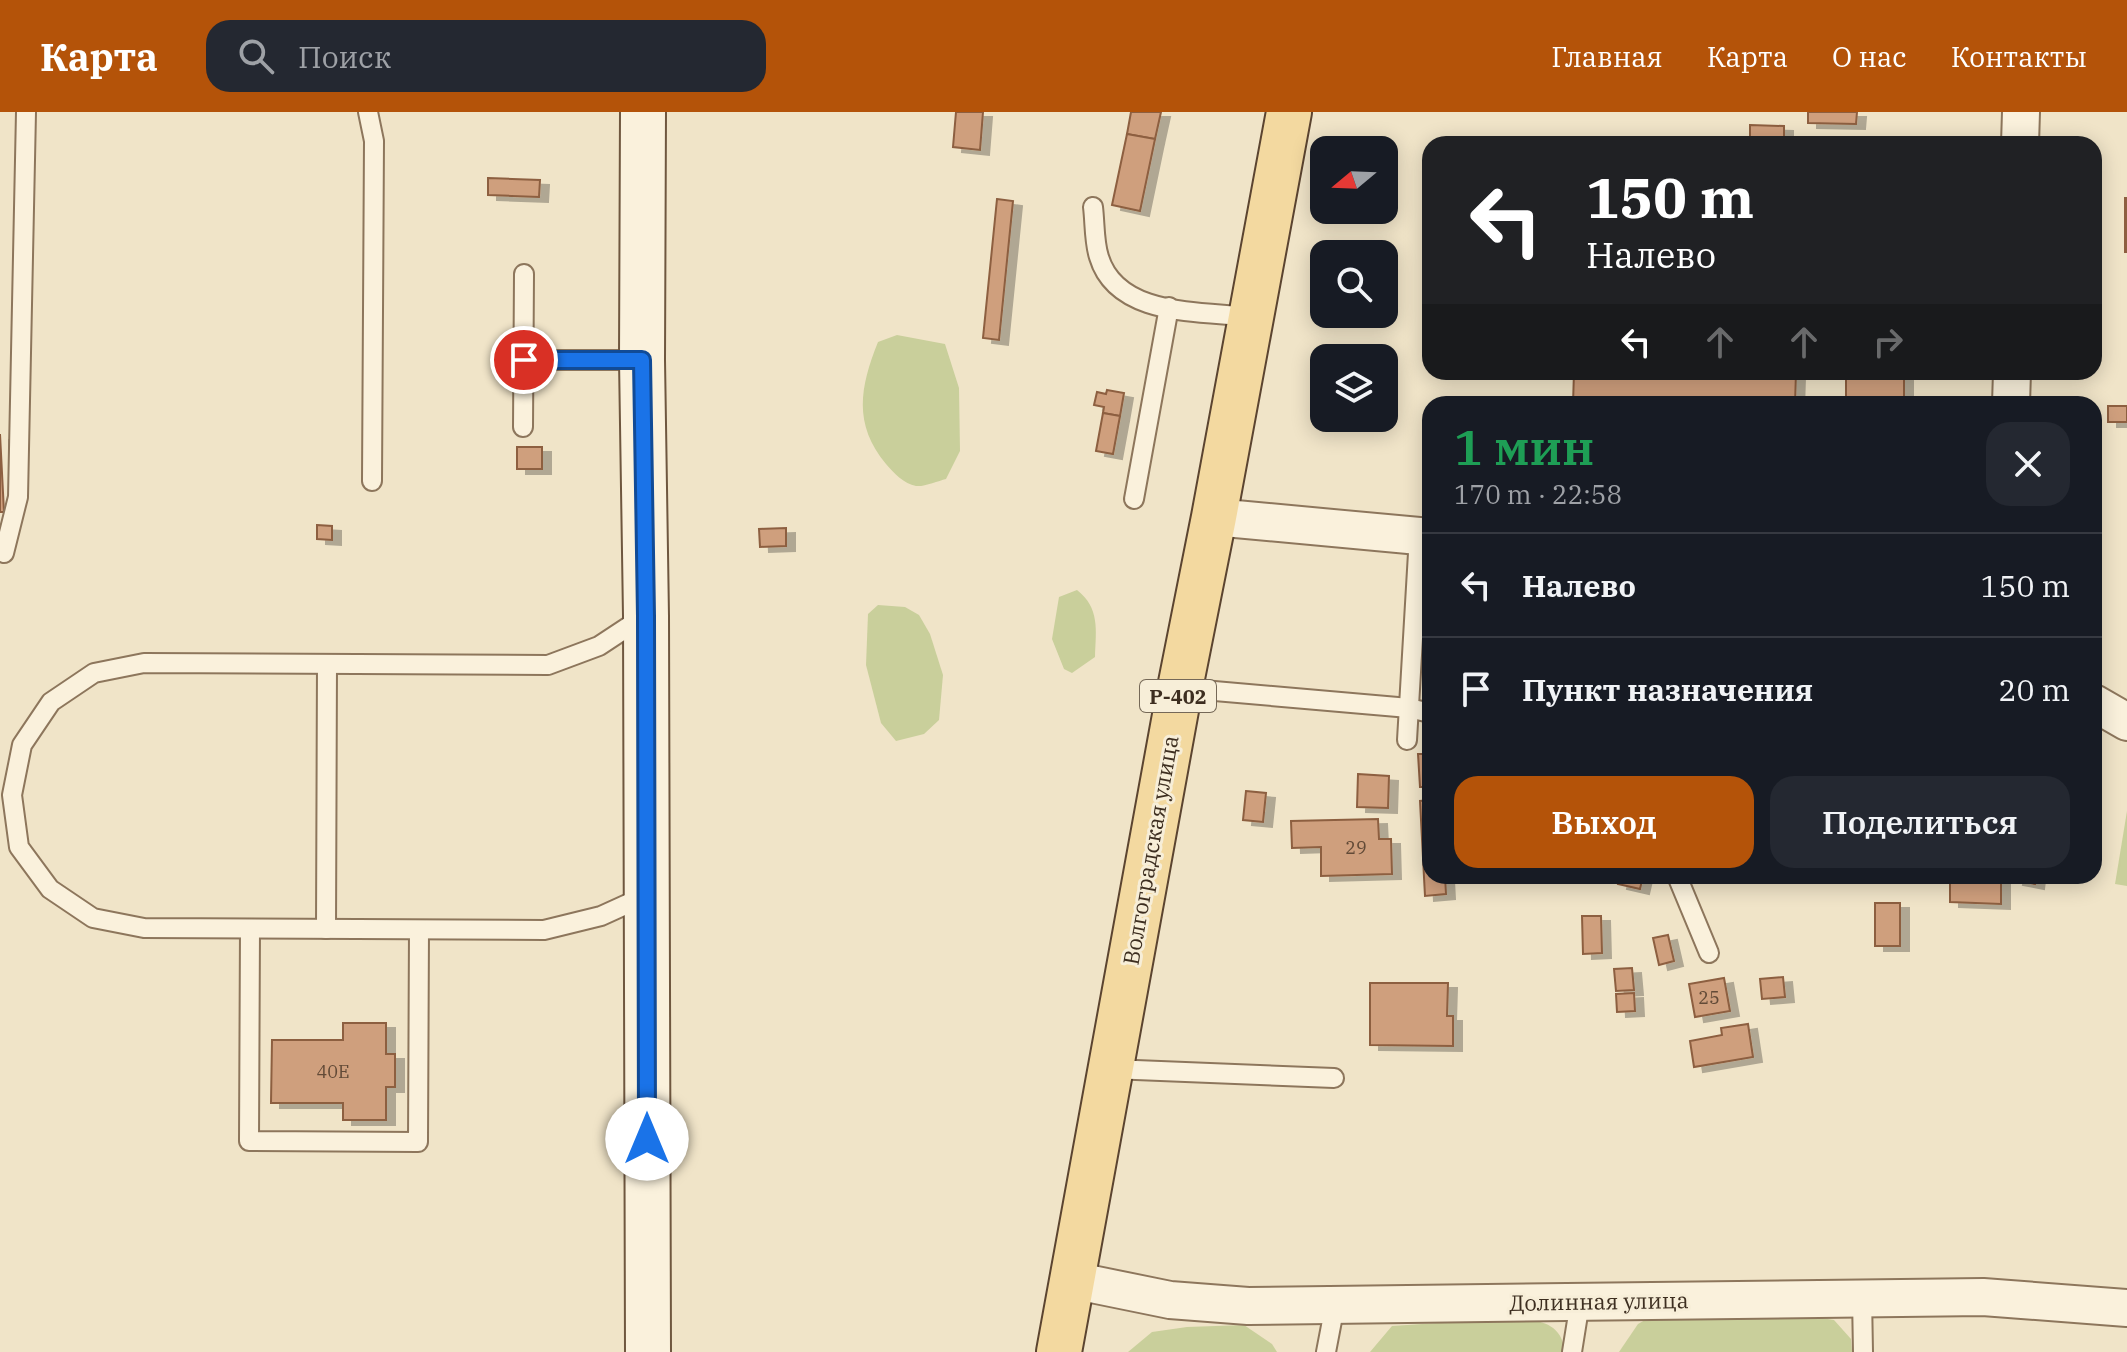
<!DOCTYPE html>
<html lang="ru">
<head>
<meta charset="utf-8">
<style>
	:root { --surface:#171b24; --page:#242831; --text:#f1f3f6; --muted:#9ea1a6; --line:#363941; --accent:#b45309 }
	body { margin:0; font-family:"IBM Plex Serif",serif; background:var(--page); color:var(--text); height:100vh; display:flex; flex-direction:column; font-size:30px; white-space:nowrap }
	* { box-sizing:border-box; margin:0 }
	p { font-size:26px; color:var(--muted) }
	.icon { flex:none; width:44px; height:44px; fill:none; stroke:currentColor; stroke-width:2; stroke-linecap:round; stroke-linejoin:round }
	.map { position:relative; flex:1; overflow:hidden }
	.panel { position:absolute; left:1422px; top:284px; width:680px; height:488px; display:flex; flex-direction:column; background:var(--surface); border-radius:24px; box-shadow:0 4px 20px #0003 }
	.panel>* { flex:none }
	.guide { position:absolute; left:1422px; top:24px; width:680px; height:244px; border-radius:24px; box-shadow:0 4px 20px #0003; background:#202124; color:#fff; overflow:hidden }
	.needle { width:52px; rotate:251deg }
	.tools { position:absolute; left:1310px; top:24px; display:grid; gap:16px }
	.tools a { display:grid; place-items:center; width:88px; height:88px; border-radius:16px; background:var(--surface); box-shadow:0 4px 20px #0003; font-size:40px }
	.pin { position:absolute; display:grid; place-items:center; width:68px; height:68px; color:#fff; margin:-34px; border:4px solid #fff; border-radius:50%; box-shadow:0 2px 8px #0007 }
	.me { position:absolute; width:88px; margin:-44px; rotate:0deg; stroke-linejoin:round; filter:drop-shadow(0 0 6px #0008) }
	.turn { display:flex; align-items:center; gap:28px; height:168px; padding:0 32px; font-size:36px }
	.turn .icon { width:104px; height:104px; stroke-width:2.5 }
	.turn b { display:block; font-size:56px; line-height:68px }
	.lanes { display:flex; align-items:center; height:76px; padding:0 32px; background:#0003; justify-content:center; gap:40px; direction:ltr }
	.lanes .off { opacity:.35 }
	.round { display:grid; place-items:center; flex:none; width:84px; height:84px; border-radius:24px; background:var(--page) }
	.summary { display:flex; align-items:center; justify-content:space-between; height:136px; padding:0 32px }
	h1 { font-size:48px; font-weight:600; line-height:60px; color:#1e9e55 }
	.action { display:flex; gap:16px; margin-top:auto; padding:16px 32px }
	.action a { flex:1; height:92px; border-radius:24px; background:var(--accent); color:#fff; font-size:32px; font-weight:600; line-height:92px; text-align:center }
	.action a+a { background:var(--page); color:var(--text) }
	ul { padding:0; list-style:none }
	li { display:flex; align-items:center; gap:24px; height:104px; padding:0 32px; border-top:2px solid var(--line) }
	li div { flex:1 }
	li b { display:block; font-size:30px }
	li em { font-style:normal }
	header { display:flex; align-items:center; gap:48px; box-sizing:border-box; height:112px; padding:0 40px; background:var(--accent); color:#fff }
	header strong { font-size:38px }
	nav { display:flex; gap:44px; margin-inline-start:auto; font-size:28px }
	.search { width:560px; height:72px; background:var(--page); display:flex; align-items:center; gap:20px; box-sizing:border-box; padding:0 28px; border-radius:24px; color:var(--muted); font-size:30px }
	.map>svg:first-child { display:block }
</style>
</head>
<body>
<header>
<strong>Карта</strong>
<div class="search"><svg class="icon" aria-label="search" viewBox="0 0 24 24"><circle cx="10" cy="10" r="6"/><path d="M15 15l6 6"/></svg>Поиск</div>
<nav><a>Главная</a><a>Карта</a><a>О нас</a><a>Контакты</a></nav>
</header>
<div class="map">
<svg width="2127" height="1240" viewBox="0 0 2127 1240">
	<defs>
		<filter id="shadow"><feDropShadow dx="9" dy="5" stdDeviation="0" flood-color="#0004"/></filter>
	</defs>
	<rect width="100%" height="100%" fill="#f0e4c8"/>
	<g fill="#c9cf9b">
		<path d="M897 223 945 232 959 276 960 339 946 367C938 369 924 375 916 374 904 372 894 361 886 352 853 312 860 275 878 230Z"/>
		<path d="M1077 478C1100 496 1096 518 1095 545L1072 561 1064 557 1052 527 1059 485Z"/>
		<polygon points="878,493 905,495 919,503 930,522 943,563 939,608 924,622 896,629 881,611 866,553 868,502"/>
		<polygon points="2127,699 2127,774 2115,772"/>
		<polygon points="1803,1203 1834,1208 1851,1227 1852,1240 1619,1240 1638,1212 1652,1204"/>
		<path d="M1512 1206C1537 1209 1561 1208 1565 1240H1370L1392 1214Z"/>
		<polygon points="1244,1213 1272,1232 1277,1240 1128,1240 1152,1220 1187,1215"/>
	</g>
	<g fill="#cf9f7d" stroke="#8d5f41" stroke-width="2" filter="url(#shadow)">
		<polygon points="956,0 983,0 980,38 953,35"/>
		<polygon points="1131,0 1161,0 1155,27 1127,22"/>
		<polygon points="1808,0 1857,0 1856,12 1808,11"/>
		<polygon points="1750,13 1784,14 1784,32 1750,32"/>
		<polygon points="1127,22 1155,27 1140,99 1112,93"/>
		<polygon points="488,66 540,68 539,85 488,83"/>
		<rect x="2125" y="86" width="2" height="54"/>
		<polygon points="997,87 1013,89 999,228 983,226"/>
		<polygon points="1574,260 1796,260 1795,292 1573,292"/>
		<polygon points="1846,260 1904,260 1904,286 1846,285"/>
		<polygon points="1107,278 1124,281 1120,304 1103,301 1104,295 1094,293 1097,280 1106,282"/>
		<rect x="2108" y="294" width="19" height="16"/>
		<polygon points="1103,301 1120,304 1113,342 1096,339"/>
		<polygon points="0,322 4,400 0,400"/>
		<rect x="517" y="335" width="25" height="22"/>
		<polygon points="317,413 332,414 332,428 317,427"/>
		<polygon points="786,416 786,434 760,435 759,417"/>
		<polygon points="1418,642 1430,642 1430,675 1420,675"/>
		<polygon points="1358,662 1389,664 1388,696 1357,695"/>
		<polygon points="1246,679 1266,681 1263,710 1243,708"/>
		<polygon points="1430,688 1430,764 1445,764 1446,782 1425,784 1420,689"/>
		<polygon points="1378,707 1379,727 1391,727 1392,762 1321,764 1321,735 1292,736 1291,709"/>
		<polygon points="1620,764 1643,764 1640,777 1618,772"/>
		<polygon points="1950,764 2001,764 2001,792 1950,790"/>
		<polygon points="2015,764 2036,764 2035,772 2014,768"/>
		<rect x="1875" y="791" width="25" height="43"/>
		<polygon points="1582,804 1601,804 1602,841 1583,842"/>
		<polygon points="1668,823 1674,849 1659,853 1653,826"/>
		<polygon points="1632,856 1634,878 1616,879 1614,857"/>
		<polygon points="1783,865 1785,885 1762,887 1760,867"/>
		<polygon points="1724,866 1730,899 1695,905 1689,872"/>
		<polygon points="1370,871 1448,871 1447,904 1453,904 1453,934 1370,933"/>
		<polygon points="1634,881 1635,899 1617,900 1616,882"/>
		<polygon points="343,911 386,911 386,942 395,942 395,975 386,975 386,1008 343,1008 343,991 271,991 272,928 343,928"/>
		<polygon points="1748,912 1753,945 1694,955 1690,929 1722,923 1721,916"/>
	</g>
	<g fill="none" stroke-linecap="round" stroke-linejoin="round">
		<g stroke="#8d765c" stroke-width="22">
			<g id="service">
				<polyline points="368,0 374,29 372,369"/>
				<path d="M1093 95C1095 111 1094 130 1099 145 1117 205 1200 199 1251 205"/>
				<polyline points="524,248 642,248"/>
				<polyline points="523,315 524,162"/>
				<polyline points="1134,387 1169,195"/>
				<polyline points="4,441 18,385 26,0"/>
				<polyline points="643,505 599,534 548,553 144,551 94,561 51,590 22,633 12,683 19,735 50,777 93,806 144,816 544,818 601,804 645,784"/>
				<polyline points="1180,576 1409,596 1430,601"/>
				<polyline points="1407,628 1419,424"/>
				<polyline points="1677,764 1709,841"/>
				<polyline points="250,817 249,1029 418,1030 419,818"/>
				<polyline points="326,817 327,552"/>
				<polyline points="1111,957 1334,966"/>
				<polyline points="1862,1185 1863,1240"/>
				<polyline points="1326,1240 1335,1193"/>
				<polyline points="1572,1240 1580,1190"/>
			</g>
		</g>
		<g stroke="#8d765c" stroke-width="40">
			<g id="minor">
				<polyline points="2020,32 2021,0"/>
				<polyline points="2011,292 2012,260"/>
				<polyline points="1214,405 1430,425"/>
				<polyline points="2094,591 2127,610"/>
				<polyline points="1072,1168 1170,1188 1248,1194 1983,1185 2127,1196"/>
			</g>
		</g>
		<g stroke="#6f573f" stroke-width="48">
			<polyline id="secondary" points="643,0 642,248 646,504 648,1240"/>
		</g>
		<g stroke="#5b4430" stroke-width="48">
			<polyline id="primary" points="1059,1240 1180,576 1214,405 1289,0"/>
		</g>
		<use href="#service" stroke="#faf1dc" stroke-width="18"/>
		<use href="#minor" stroke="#faf1dc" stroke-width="36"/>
		<use href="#secondary" stroke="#faf1dc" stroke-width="44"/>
		<use href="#primary" stroke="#f3d9a0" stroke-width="44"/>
	</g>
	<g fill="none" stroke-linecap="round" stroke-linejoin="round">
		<g stroke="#114b97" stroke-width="20">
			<polyline id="route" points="524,248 642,248 646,504 647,1027"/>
		</g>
		<use href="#route" stroke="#1a73e8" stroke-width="14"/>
	</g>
	<g text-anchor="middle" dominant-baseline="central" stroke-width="6" stroke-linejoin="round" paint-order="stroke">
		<g font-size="18" fill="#624a37">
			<text x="1356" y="735">29</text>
			<text x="1709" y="885">25</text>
			<text x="333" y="959">40Е</text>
		</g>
		<rect fill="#f7eed8" stroke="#756857" stroke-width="2" x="1140" y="568" width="76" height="32" rx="6"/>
		<g font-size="20" font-weight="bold" fill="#3d2e20">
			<text x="1178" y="584">Р-402</text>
		</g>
		<g font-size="22" fill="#3d2e20" stroke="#f7eed8">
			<text transform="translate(1150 738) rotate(-80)">Волгоградская улица</text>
			<text transform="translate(1599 1189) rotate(-1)">Долинная улица</text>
		</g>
	</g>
</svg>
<div class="tools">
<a><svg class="needle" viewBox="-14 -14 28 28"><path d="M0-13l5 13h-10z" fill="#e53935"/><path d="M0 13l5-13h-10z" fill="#9ea1a6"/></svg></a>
<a><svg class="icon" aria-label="search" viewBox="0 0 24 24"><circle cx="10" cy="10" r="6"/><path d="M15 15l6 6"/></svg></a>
<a><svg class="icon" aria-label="layers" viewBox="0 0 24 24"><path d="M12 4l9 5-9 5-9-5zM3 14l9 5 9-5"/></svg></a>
</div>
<div class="pin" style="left:524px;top:248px;background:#d93025"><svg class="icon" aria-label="arrive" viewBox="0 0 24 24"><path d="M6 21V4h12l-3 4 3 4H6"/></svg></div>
<svg class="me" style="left:647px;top:1027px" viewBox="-20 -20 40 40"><circle r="19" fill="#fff"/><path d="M0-13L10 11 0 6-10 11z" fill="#1a73e8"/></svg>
<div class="guide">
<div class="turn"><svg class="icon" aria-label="left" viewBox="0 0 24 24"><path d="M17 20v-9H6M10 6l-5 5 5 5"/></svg><div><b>150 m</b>Налево</div></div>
<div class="lanes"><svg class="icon" aria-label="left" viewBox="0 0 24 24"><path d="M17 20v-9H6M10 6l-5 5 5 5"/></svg><svg class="icon off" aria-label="ahead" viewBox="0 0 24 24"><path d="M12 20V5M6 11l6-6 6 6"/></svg><svg class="icon off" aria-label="ahead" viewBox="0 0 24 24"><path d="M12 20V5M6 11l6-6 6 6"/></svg><svg class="icon off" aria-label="right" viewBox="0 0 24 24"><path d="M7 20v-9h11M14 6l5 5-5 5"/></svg></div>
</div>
<section class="panel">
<div class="summary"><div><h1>1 мин</h1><p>170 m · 22:58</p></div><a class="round"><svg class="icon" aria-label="close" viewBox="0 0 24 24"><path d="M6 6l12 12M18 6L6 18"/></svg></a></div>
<ul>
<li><svg class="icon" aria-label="left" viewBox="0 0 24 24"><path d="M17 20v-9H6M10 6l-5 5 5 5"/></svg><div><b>Налево</b></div><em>150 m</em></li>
<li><svg class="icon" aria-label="arrive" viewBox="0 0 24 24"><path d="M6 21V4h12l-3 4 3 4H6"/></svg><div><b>Пункт назначения</b></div><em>20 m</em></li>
</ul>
<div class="action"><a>Выход</a><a>Поделиться</a></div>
</section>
</div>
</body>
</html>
